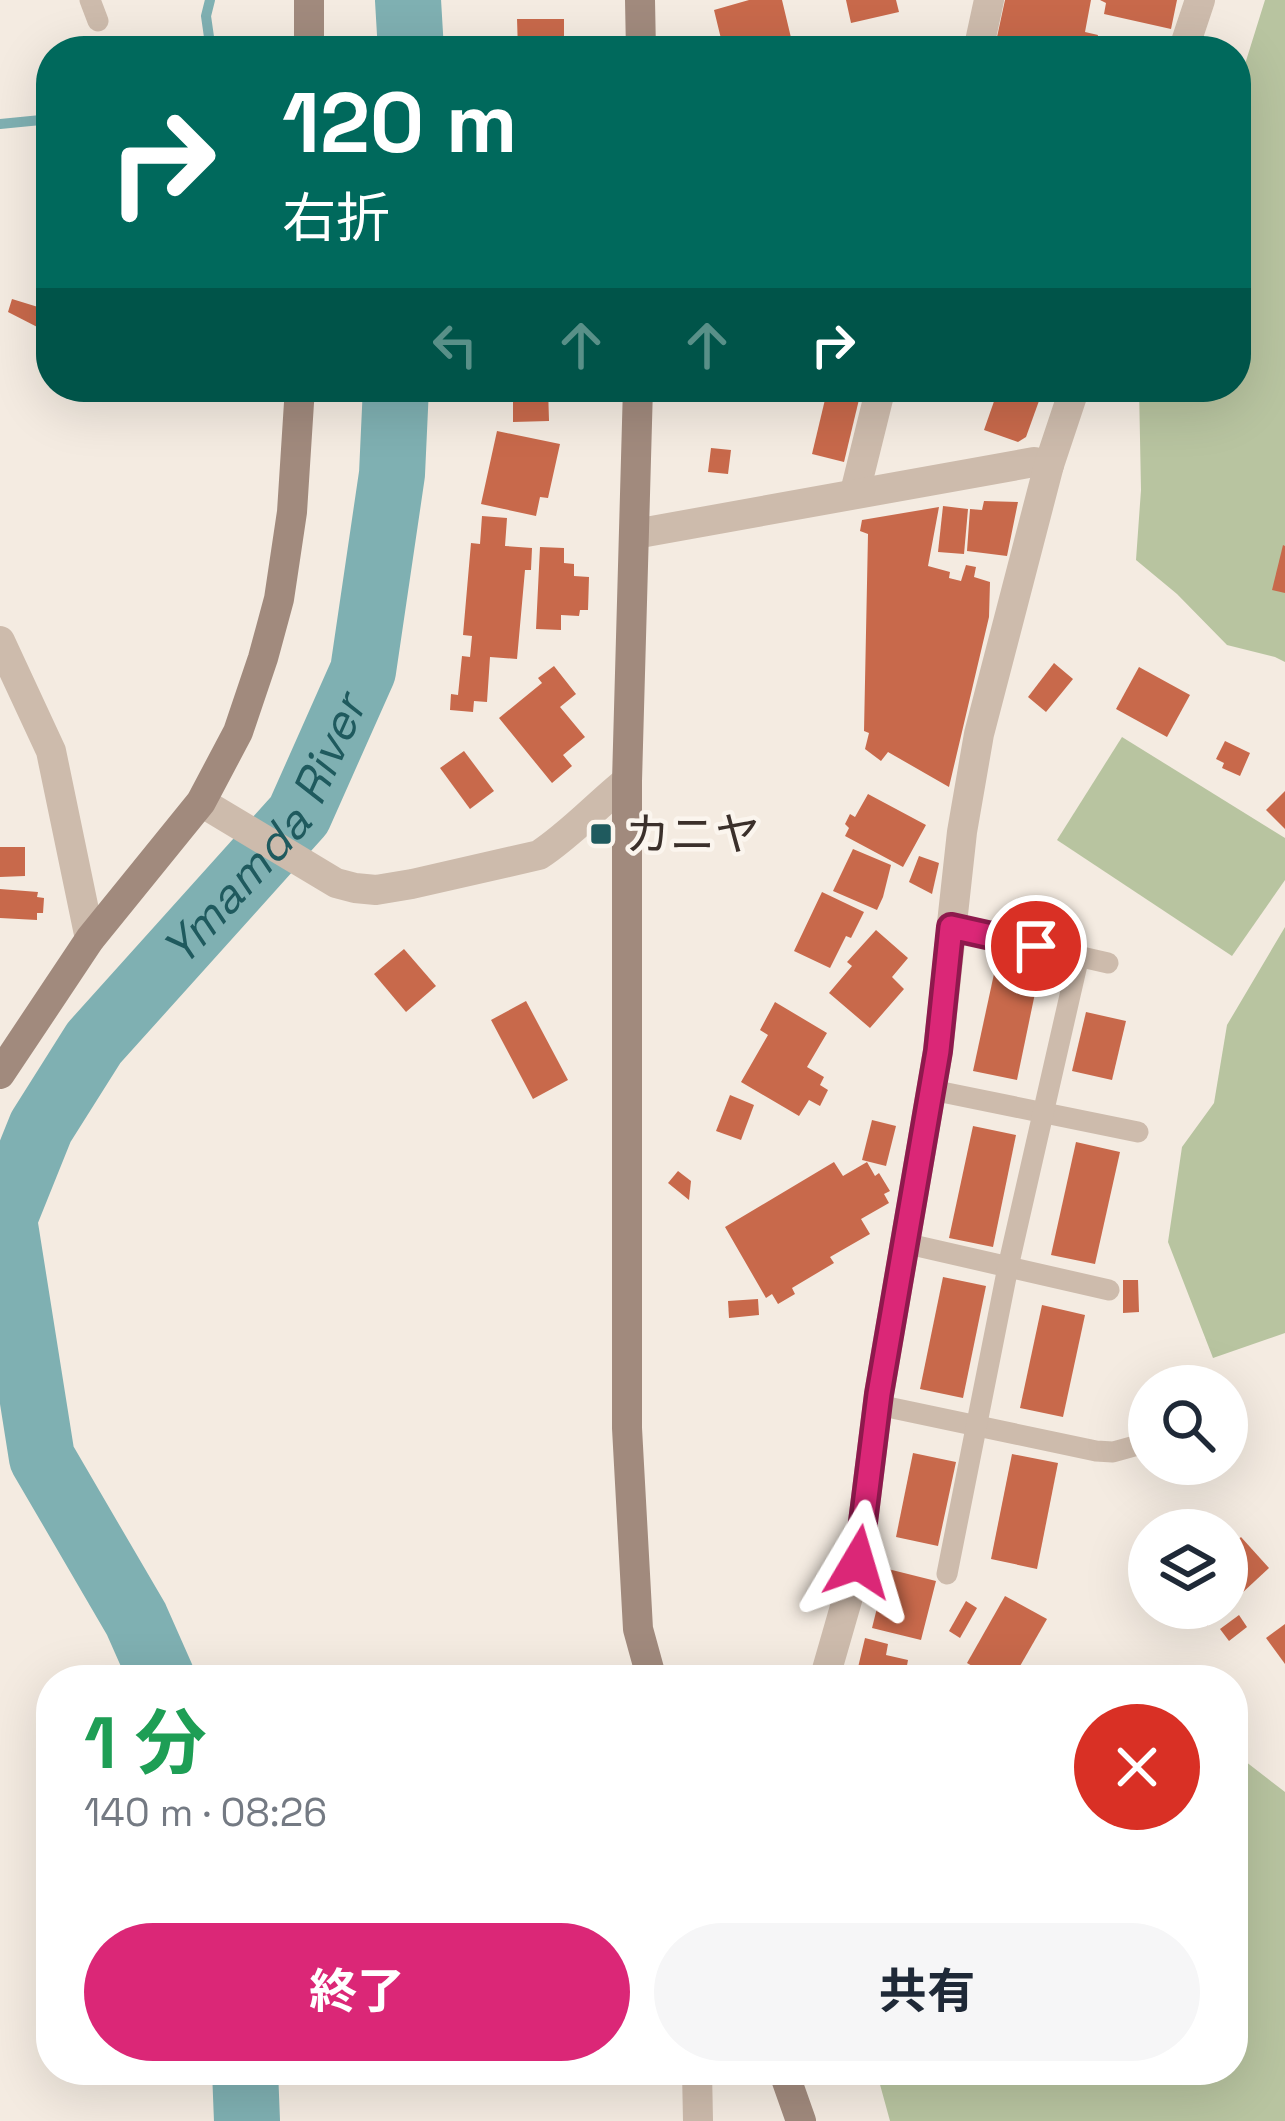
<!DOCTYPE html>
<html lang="ja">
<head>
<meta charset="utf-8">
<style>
	:root { --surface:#fff; --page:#f6f6f7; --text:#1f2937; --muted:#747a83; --accent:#db2777 }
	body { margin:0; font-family:"Space Grotesk","Noto Sans JP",sans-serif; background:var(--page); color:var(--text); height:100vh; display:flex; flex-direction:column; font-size:45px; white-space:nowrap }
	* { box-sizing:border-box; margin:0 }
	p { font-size:39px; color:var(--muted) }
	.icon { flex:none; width:66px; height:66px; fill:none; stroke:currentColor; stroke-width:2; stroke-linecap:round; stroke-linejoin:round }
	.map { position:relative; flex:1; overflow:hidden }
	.panel { position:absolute; left:36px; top:1665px; width:1212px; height:420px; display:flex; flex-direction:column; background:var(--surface); border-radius:48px; box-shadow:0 12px 48px #0002 }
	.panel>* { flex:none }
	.hud { position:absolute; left:36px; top:36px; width:1215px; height:366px; border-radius:48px; box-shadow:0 12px 48px #0002; background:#00695c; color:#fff; overflow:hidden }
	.controls { position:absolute; left:1128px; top:1365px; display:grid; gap:24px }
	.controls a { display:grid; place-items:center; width:120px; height:120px; border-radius:50%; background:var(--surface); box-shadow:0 12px 48px #0002; font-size:60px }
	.pin { position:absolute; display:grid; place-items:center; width:102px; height:102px; color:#fff; margin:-51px; border:6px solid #fff; border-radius:50%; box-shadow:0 3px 12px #0007 }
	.me { position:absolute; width:132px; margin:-66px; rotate:7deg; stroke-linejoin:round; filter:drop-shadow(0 0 9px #0008) }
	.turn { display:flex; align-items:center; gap:42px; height:252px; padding:0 48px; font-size:54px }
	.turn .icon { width:156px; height:156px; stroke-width:2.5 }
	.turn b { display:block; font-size:84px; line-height:102px }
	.lanes { display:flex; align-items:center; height:114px; padding:0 48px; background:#0003; justify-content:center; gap:60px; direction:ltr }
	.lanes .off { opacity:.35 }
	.round { display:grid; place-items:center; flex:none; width:126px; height:126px; border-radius:63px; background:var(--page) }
	.overview { display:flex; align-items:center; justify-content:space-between; height:204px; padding:0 48px }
	h1 { font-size:72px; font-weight:700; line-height:90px; color:#1e9e55 }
	.button { display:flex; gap:24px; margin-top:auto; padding:24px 48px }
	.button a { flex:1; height:138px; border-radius:72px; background:var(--accent); color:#fff; font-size:48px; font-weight:700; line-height:138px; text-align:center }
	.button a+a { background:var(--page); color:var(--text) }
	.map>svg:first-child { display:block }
</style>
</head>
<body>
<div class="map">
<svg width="1285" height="2121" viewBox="0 0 1285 2121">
	<rect width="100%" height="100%" fill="#f4ebe1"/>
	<g fill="#b8c4a0">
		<polygon points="1265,0 1285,0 1285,662 1275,657 1227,645 1177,594 1136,560 1141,490 1139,387 1236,387 1236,93"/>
		<polygon points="1122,737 1285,838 1285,880 1232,956 1057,840"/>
		<polygon points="1285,927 1285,1333 1213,1358 1168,1242 1182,1147 1214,1103 1227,1025"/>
		<polygon points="1233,1684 1241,1758 1285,1792 1285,2121 890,2121 876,2070 1233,2070"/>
	</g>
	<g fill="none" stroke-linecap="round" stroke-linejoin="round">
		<g stroke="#7fb0b2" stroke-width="10">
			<polyline points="210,0 206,16 211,51"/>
			<polyline points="0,124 51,119"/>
		</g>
		<g stroke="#7fb0b2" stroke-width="66">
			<polyline points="408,0 411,51"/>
			<path id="s1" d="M163 1680 136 1619 42 1458 4 1219 41 1127 94 1043 299 815 363 671 392 474 396 387"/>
			<polyline points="245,2070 247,2121"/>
		</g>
	</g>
	<g fill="#c8694b">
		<polygon points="749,0 782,0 793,46 805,43 807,51 724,51 714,10"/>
		<polygon points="846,0 896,0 899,12 851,23"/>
		<polygon points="1005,0 1091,0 1085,32 1098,35 1095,51 994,51"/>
		<polygon points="1100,0 1177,0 1171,29 1104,14 1106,3"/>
		<polygon points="517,19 564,19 564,51 518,51"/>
		<polygon points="12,299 38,307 37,313 49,325 47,332 8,312"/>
		<polygon points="513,387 548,387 549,421 513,422"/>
		<polygon points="828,387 862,387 844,462 812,454"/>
		<polygon points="999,387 1044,387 1026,437 1018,442 984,430"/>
		<polygon points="497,431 560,444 548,498 540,497 536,516 481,504"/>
		<polygon points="711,448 731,450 728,474 708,472"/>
		<polygon points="984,501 1018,502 1007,556 967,551 970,509 982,510"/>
		<polygon points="943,506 968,509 964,554 938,552"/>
		<polygon points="939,507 928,566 950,572 949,578 961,581 966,565 976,567 974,577 990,582 989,617 949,787 888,752 881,761 865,749 869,733 864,731 868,534 860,531 862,520"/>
		<polygon points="482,516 507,518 505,546 532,548 531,570 525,570 517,659 490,657 487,702 474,701 473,712 450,710 451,694 458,695 462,656 470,657 472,636 463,635 471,543 480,544"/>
		<polygon points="1283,545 1285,546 1285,593 1272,590"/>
		<polygon points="540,547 564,548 564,563 574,564 574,576 589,577 588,610 580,610 579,616 561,615 561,630 536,629"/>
		<polygon points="1054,663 1073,679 1046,712 1028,697"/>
		<polygon points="554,666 576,694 560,707 585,737 563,755 572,766 552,783 499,718 542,683 538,678"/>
		<polygon points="1139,667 1190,695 1167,737 1116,709"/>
		<polygon points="1225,741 1250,753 1240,776 1222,768 1224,763 1216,759"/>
		<polygon points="464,751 494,791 470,809 440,768"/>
		<polygon points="1285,791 1285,829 1266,810"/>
		<polygon points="868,794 926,825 903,867 845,836 849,828 845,824 850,814 855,817"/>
		<polygon points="0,847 25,847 25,876 0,877"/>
		<polygon points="853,849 891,865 883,897 877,910 833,891"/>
		<polygon points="919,856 939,863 932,894 909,882"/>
		<polygon points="0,889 38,892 37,897 44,898 43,913 37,913 37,920 0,918"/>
		<polygon points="822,892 864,912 851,938 846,936 830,968 794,951"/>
		<polygon points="876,930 908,958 892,977 904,989 870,1028 829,993 852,966 847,962"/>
		<polygon points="404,949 436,986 406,1012 374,974"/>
		<polygon points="997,960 1040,969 1017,1080 973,1071"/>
		<polygon points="526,1001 568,1080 533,1099 491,1020"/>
		<polygon points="775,1002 827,1033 807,1067 824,1077 820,1085 828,1090 820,1106 809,1100 799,1116 741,1082 768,1035 760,1030"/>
		<polygon points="1086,1012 1126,1021 1112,1080 1072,1071"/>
		<polygon points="730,1095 754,1105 741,1140 716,1131"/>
		<polygon points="872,1120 896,1126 886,1166 862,1160"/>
		<polygon points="973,1126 1016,1135 993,1247 949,1238"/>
		<polygon points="1076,1142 1120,1152 1095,1264 1051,1255"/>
		<polygon points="834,1162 843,1176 867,1162 875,1176 879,1173 890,1191 884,1194 889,1203 861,1219 870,1234 830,1257 834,1263 792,1288 795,1294 778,1304 772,1294 766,1298 725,1227"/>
		<polygon points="678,1171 691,1181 689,1200 668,1183"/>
		<polygon points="943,1277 986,1286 963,1398 920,1389"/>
		<polygon points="1123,1280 1138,1280 1139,1312 1123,1313"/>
		<polygon points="758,1299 759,1315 729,1318 728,1301"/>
		<polygon points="1042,1305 1085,1315 1063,1417 1020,1408"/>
		<polygon points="913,1453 956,1462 938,1546 896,1537"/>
		<polygon points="1012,1454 1058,1463 1037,1569 991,1559"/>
		<polygon points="1241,1537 1269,1568 1227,1607 1227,1550"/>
		<polygon points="880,1567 936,1581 921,1640 872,1628 880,1596 873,1595"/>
		<polygon points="1005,1596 1047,1619 1012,1680 996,1680 967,1663"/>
		<polygon points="966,1601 977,1608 960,1638 949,1631"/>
		<polygon points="1190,1608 1226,1608 1207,1626"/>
		<polygon points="1239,1615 1247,1627 1229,1641 1220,1629"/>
		<polygon points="1285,1624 1285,1664 1266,1638"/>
		<polygon points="865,1638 888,1644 886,1655 908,1660 906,1671 912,1673 910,1680 855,1680"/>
	</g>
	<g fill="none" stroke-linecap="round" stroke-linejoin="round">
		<g stroke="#cdbbac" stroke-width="21">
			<polyline points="90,0 98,21"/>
			<polyline points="951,927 1108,963"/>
			<polyline points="932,1090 1138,1132"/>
			<polyline points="904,1243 1109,1290"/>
			<polyline points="878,1405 1096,1451 1113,1452 1149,1442"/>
			<polyline points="947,1574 1008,1267 1079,956"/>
		</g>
		<g stroke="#cdbbac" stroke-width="30">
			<polyline points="978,51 989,0"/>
			<polyline points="1183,51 1200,0"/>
			<polyline points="855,492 881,387"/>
			<polyline points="635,534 1034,462 1049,465"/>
			<polyline points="0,641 51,751 90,939"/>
			<path d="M201 802 336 883 355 888 376 890 412 884 539 855C571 834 597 805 627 781"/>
			<polyline points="824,1680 858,1562 879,1394 938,1051 962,832 979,734 1049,465 1075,387"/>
			<polyline points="697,2070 698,2121"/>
		</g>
		<g stroke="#a18a7d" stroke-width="30">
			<polyline points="640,0 641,51"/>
			<polyline points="309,51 309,0"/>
			<polyline points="638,387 627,781 627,1428 638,1629 652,1680"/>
			<polyline points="0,1074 90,939 201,802 238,732 263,658 279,599 292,512 300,387"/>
			<polyline points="783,2070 801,2121"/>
		</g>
	</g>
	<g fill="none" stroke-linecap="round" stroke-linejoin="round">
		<g stroke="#8e194d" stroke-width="30">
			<polyline id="route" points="858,1562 879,1394 938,1051 951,927 1036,946"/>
		</g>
		<use href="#route" stroke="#db2777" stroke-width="21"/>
	</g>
	<rect fill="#1f5a5e" stroke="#fbf5ee" stroke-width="4.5" x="589" y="822" width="24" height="24" rx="6"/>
	<g text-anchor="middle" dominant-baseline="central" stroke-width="9" stroke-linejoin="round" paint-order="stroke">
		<g font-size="45" fill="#3b302b" stroke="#fbf5ee" text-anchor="start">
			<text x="625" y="834">カニヤ</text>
		</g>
		<g font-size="48" font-style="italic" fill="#1f5a5e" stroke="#fbf5ee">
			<text stroke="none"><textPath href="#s1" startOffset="969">Ymamda River</textPath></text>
		</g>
	</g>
</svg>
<div class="controls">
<a><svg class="icon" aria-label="search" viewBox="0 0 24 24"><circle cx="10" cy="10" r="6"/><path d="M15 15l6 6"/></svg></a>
<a><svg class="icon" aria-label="layers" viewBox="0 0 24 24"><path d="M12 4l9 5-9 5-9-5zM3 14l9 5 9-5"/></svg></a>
</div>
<div class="pin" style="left:1036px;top:946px;background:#d93025"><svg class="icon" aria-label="arrive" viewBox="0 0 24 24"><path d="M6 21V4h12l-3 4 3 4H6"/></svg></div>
<svg class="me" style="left:858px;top:1562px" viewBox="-20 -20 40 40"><path d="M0-17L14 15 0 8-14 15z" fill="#db2777" stroke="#fff" stroke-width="4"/></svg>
<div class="hud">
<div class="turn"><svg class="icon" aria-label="right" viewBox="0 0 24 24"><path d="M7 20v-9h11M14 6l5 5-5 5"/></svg><div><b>120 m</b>右折</div></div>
<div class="lanes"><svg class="icon off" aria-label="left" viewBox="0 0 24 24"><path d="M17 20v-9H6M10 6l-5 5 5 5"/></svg><svg class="icon off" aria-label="ahead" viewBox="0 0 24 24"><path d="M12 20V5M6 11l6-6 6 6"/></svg><svg class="icon off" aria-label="ahead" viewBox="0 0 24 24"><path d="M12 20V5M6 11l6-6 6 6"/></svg><svg class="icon" aria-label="right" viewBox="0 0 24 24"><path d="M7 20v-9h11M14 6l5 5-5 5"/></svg></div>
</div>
<section class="panel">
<div class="overview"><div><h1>1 分</h1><p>140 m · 08:26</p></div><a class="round" style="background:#d93025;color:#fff"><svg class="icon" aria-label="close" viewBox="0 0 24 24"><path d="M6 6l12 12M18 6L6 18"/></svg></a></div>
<div class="button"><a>終了</a><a>共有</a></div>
</section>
</div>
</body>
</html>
